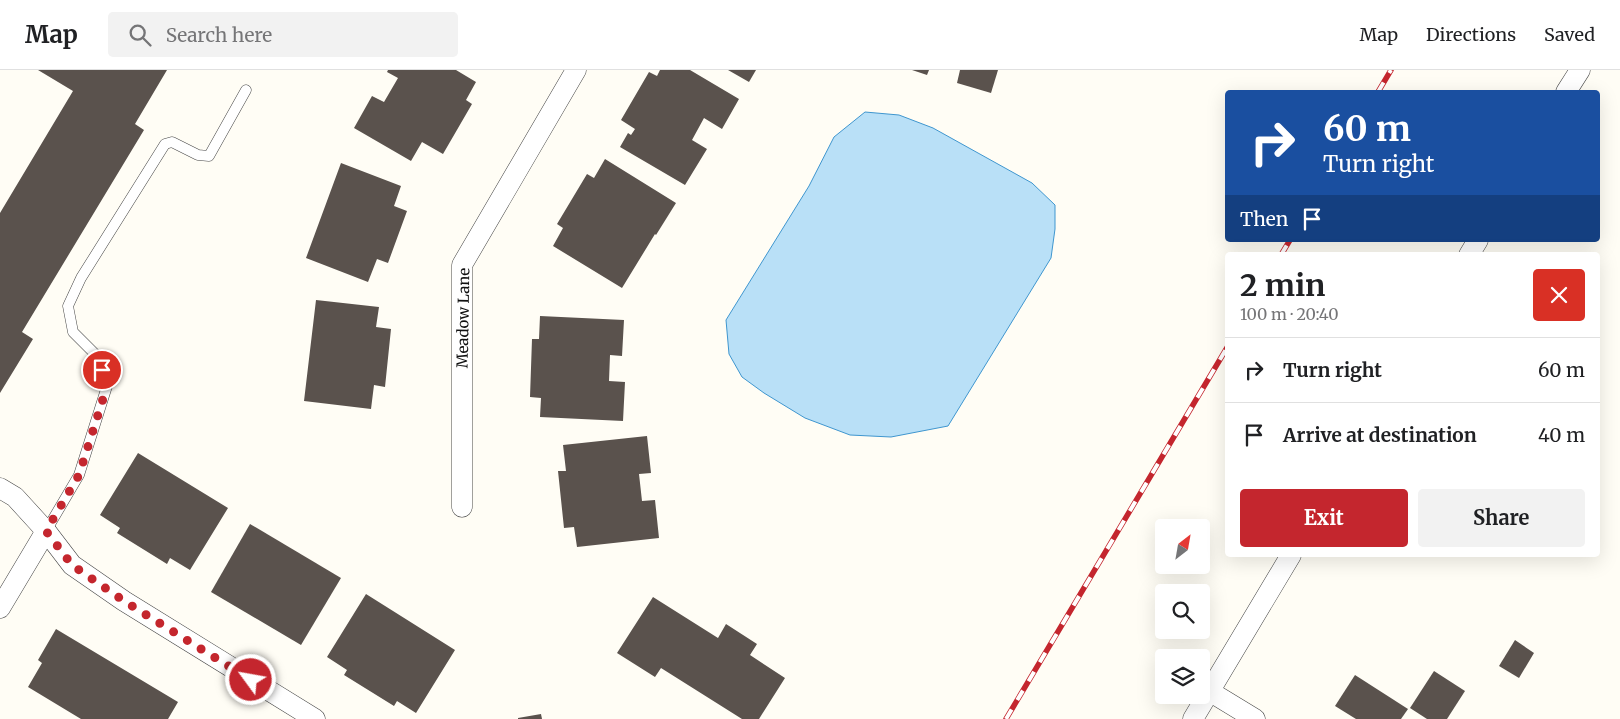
<!DOCTYPE html>
<html lang="en">
<head>
<meta charset="utf-8">
<style>
	:root { --surface:#fff; --page:#f2f2f2; --text:#202124; --muted:#757577; --line:#e0e0e0; --accent:#c4262e }
	body { margin:0; font-family:Merriweather,serif; background:var(--page); color:var(--text); height:100vh; display:flex; flex-direction:column; font-size:19px; white-space:nowrap }
	* { box-sizing:border-box; margin:0 }
	p { font-size:16px; color:var(--muted) }
	.icon { flex:none; width:28px; height:28px; fill:none; stroke:currentColor; stroke-width:2; stroke-linecap:round; stroke-linejoin:round }
	.map { position:relative; flex:1; overflow:hidden }
	.panel { position:absolute; left:1225px; top:182px; width:375px; height:305px; display:flex; flex-direction:column; background:var(--surface); border-radius:5px; box-shadow:0 5px 20px #0002 }
	.panel>* { flex:none }
	.hud { position:absolute; left:1225px; top:20px; width:375px; height:152px; border-radius:5px; box-shadow:0 5px 20px #0002; background:#1a4fa0; color:#fff; overflow:hidden }
	.needle { width:32px; rotate:31deg }
	.controls { position:absolute; left:1155px; top:449px; display:grid; gap:10px }
	.controls a { display:grid; place-items:center; width:55px; height:55px; border-radius:5px; background:var(--surface); box-shadow:0 5px 20px #0002; font-size:25px }
	.pin { position:absolute; display:grid; place-items:center; width:42px; height:42px; color:#fff; margin:-21px; border:2px solid #fff; border-radius:50%; box-shadow:0 1px 5px #0007 }
	.me { position:absolute; width:55px; margin:-28px; rotate:302deg; stroke-linejoin:round; filter:drop-shadow(0 0 4px #0008) }
	.turn { display:flex; align-items:center; gap:18px; height:105px; padding:0 15px; font-size:22px }
	.turn .icon { width:65px; height:65px; stroke-width:2.5 }
	.turn b { display:block; font-size:35px; line-height:42px }
	.then { display:flex; align-items:center; height:48px; padding:0 15px; background:#0003; gap:10px; font-size:19px }
	.round { display:grid; place-items:center; flex:none; width:52px; height:52px; border-radius:5px; background:var(--page) }
	.overview { display:flex; align-items:center; justify-content:space-between; height:85px; padding:0 15px }
	h1 { font-size:30px; font-weight:700; line-height:38px }
	.primary-button { display:flex; gap:10px; margin-top:auto; padding:10px 15px }
	.primary-button a { flex:1; height:58px; border-radius:5px; background:var(--accent); color:#fff; font-size:20px; font-weight:700; line-height:58px; text-align:center }
	.primary-button a+a { background:var(--page); color:var(--text) }
	ul { padding:0; list-style:none }
	li { display:flex; align-items:center; gap:15px; height:65px; padding:0 15px; border-top:1px solid var(--line) }
	li div { flex:1 }
	li b { display:block; font-size:19px }
	li em { font-style:normal }
	header { display:flex; align-items:center; gap:30px; box-sizing:border-box; height:70px; padding:0 25px; background:var(--surface); border-bottom:1px solid var(--line) }
	header strong { font-size:24px }
	nav { display:flex; gap:28px; margin-inline-start:auto; font-size:18px }
	.search { width:350px; height:45px; background:var(--page); display:flex; align-items:center; gap:12px; box-sizing:border-box; padding:0 18px; border-radius:5px; color:var(--muted); font-size:19px }
	.map>svg:first-child { display:block }
</style>
</head>
<body>
<header>
<strong>Map</strong>
<div class="search"><svg class="icon" aria-label="search" viewBox="0 0 24 24"><circle cx="10" cy="10" r="6"/><path d="M15 15l6 6"/></svg>Search here</div>
<nav><a>Map</a><a>Directions</a><a>Saved</a></nav>
</header>
<div class="map">
<svg width="1620" height="649" viewBox="0 0 1620 649">
	<rect width="100%" height="100%" fill="#fffdf5"/>
	<polygon fill="#b9e0f7" stroke="#3f96cf" points="865,42 899,45 933,58 1032,113 1055,135 1055,159 1051,188 948,356 891,367 850,365 805,348 764,323 742,307 729,284 726,250 809,116 834,67"/>
	<g fill="#5a524d">
		<polygon points="38,0 167,0 135,54 144,60 22,262 33,269 0,323 0,143 73,21"/>
		<polygon points="388,0 456,0 476,12 466,30 472,34 443,84 422,72 411,91 354,58 372,26 384,32 398,8 387,2"/>
		<polygon points="660,0 690,0 739,29 722,59 704,48 692,70 707,79 685,115 620,77 628,63 631,65 635,59 621,50 649,2 657,6"/>
		<polygon points="728,0 756,0 749,12"/>
		<polygon points="912,0 929,0 927,5"/>
		<polygon points="960,0 998,0 991,23 957,13"/>
		<polygon points="605,89 676,133 656,165 655,164 622,218 553,176 563,158 557,154 587,104 594,108"/>
		<polygon points="341,93 401,116 394,136 407,141 388,193 377,189 368,212 306,188"/>
		<polygon points="316,230 379,237 376,257 391,259 385,317 374,315 371,339 304,331"/>
		<polygon points="540,246 624,250 622,286 610,285 609,311 625,312 623,351 540,347 541,328 530,327 532,269 539,269"/>
		<polygon points="647,366 651,403 639,404 642,431 655,430 659,468 577,477 574,457 564,458 558,401 566,401 563,375"/>
		<polygon points="138,383 228,438 190,500 170,488 167,494 117,463 120,458 100,445"/>
		<polygon points="250,454 341,508 301,575 211,522"/>
		<polygon points="366,524 455,580 416,643 397,631 394,636 344,605 347,600 327,587"/>
		<polygon points="653,527 718,568 726,554 757,574 750,585 785,608 759,649 742,649 661,598 655,607 617,583"/>
		<polygon points="56,559 178,632 168,649 81,649 28,617 42,593 38,590"/>
		<polygon points="1515,570 1534,583 1519,608 1499,596"/>
		<polygon points="1434,601 1465,621 1447,649 1427,649 1410,638"/>
		<polygon points="1355,605 1408,639 1401,649 1356,649 1335,636"/>
		<polygon points="541,644 542,649 518,649 518,648"/>
	</g>
	<g fill="none" stroke-linecap="round" stroke-linejoin="round">
		<g stroke="#444" stroke-width="11">
			<polyline id="lane" points="46,461 79,405 108,313 97,286 73,262 68,236 81,208 165,74 172,72 198,85 209,86 246,20"/>
		</g>
		<g stroke="#444" stroke-width="21">
			<g id="street">
				<polyline points="1566,22 1580,0"/>
				<polyline points="1469,185 1478,170"/>
				<polyline points="0,418 15,427 46,461 72,495 124,531 315,649"/>
				<polyline points="462,437 462,195 576,0"/>
				<polyline points="0,538 46,461"/>
				<polyline points="1209,621 1255,649"/>
				<polyline points="1193,649 1291,485"/>
			</g>
		</g>
		<use href="#lane" stroke="#fff" stroke-width="10"/>
		<use href="#street" stroke="#fff" stroke-width="20"/>
		<g stroke="#c4262e" stroke-width="5.5">
			<g id="rail">
				<polyline points="1378,22 1391,0"/>
				<polyline points="1281,185 1290,170"/>
				<polyline points="1006,649 1228,276"/>
			</g>
		</g>
		<use href="#rail" stroke="#fff" stroke-width="4" stroke-dasharray="11" stroke-linecap="butt"/>
	</g>
	<g fill="none" stroke-linecap="round" stroke-linejoin="round">
		<polyline stroke="#c4262e" stroke-width="9" stroke-dasharray="0 16.2" points="102,300 108,313 79,405 46,461 72,495 124,531 251,610"/>
	</g>
	<g text-anchor="middle" dominant-baseline="central" stroke-width="5" stroke-linejoin="round" paint-order="stroke">
		<g font-size="15" fill="#111" stroke="#fff">
			<text transform="translate(463 248) rotate(-89)">Meadow Lane</text>
		</g>
	</g>
</svg>
<div class="controls">
<a><svg class="needle" viewBox="-14 -14 28 28"><path d="M0-13l5 13h-10z" fill="#e53935"/><path d="M0 13l5-13h-10z" fill="#757577"/></svg></a>
<a><svg class="icon" aria-label="search" viewBox="0 0 24 24"><circle cx="10" cy="10" r="6"/><path d="M15 15l6 6"/></svg></a>
<a><svg class="icon" aria-label="layers" viewBox="0 0 24 24"><path d="M12 4l9 5-9 5-9-5zM3 14l9 5 9-5"/></svg></a>
</div>
<div class="pin" style="left:102px;top:300px;background:#d93025"><svg class="icon" aria-label="arrive" viewBox="0 0 24 24"><path d="M6 21V4h12l-3 4 3 4H6"/></svg></div>
<svg class="me" style="left:251px;top:610px" viewBox="-20 -20 40 40"><circle r="17" fill="#c4262e" stroke="#fff" stroke-width="3"/><path d="M0-11L8 9 0 5-8 9z" fill="#fff"/></svg>
<div class="hud">
<div class="turn"><svg class="icon" aria-label="right" viewBox="0 0 24 24"><path d="M7 20v-9h11M14 6l5 5-5 5"/></svg><div><b>60 m</b>Turn right</div></div>
<div class="then">Then<svg class="icon" aria-label="arrive" viewBox="0 0 24 24"><path d="M6 21V4h12l-3 4 3 4H6"/></svg></div>
</div>
<section class="panel">
<div class="overview"><div><h1>2 min</h1><p>100 m · 20:40</p></div><a class="round" style="background:#d93025;color:#fff"><svg class="icon" aria-label="close" viewBox="0 0 24 24"><path d="M6 6l12 12M18 6L6 18"/></svg></a></div>
<ul>
<li><svg class="icon" aria-label="right" viewBox="0 0 24 24"><path d="M7 20v-9h11M14 6l5 5-5 5"/></svg><div><b>Turn right</b></div><em>60 m</em></li>
<li><svg class="icon" aria-label="arrive" viewBox="0 0 24 24"><path d="M6 21V4h12l-3 4 3 4H6"/></svg><div><b>Arrive at destination</b></div><em>40 m</em></li>
</ul>
<div class="primary-button"><a>Exit</a><a>Share</a></div>
</section>
</div>
</body>
</html>
